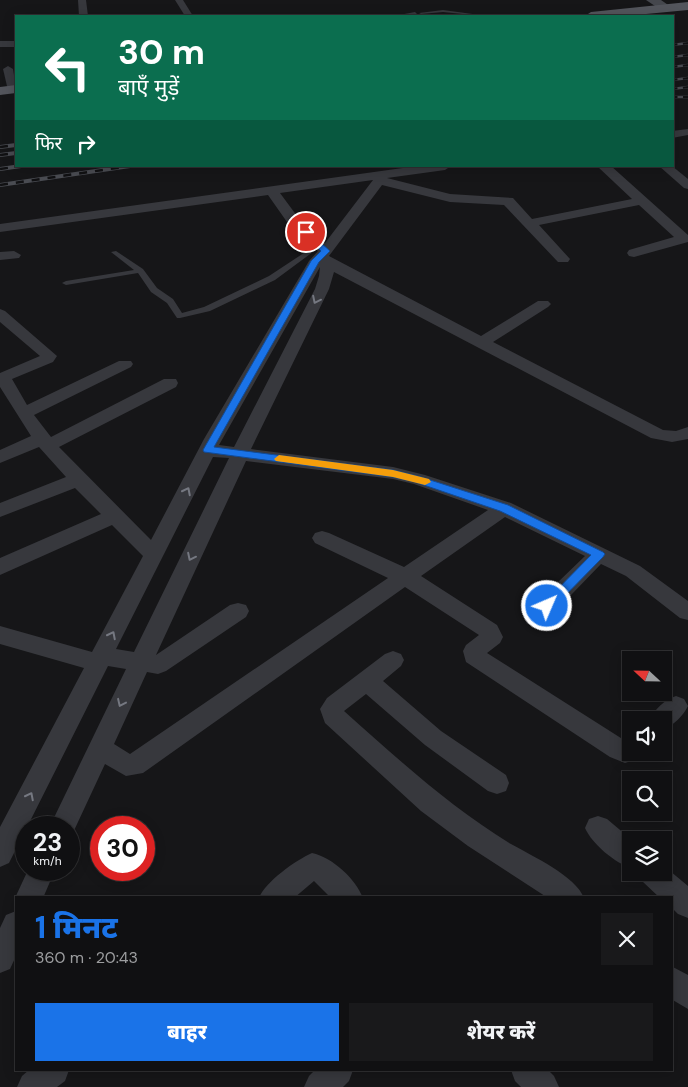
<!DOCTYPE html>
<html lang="hi">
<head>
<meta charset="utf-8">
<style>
	:root { --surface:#101012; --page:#19191b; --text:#f1f3f6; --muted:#9c9d9f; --line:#303032; --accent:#1a73e8 }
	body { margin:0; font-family:"DM Sans","Noto Sans Devanagari",sans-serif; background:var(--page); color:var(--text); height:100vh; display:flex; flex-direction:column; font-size:19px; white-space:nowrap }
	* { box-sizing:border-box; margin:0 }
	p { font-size:16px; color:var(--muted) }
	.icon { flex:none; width:28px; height:28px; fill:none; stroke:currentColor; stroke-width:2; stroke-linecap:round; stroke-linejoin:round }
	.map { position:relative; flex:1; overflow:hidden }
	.panel { position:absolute; left:15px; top:896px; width:658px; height:175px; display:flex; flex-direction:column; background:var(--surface); border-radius:0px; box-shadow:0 2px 12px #0003,0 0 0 1px var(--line) }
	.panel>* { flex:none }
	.banner { position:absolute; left:15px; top:15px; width:659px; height:152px; border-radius:0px; box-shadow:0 2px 12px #0003,0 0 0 1px var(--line); background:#0b6e4f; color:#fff; overflow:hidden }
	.needle { width:32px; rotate:292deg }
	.tools { position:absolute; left:622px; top:651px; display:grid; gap:10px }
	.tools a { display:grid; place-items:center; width:50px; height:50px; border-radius:0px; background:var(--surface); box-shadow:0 2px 12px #0003,0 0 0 1px var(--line); font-size:25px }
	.speed { position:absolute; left:15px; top:816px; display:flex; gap:10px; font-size:25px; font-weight:700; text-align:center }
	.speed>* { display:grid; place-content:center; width:65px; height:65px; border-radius:50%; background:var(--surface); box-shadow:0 2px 12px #0003,0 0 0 1px var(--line); line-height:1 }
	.speed small { font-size:12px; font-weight:400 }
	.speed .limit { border:8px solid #d22; background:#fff; color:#111 }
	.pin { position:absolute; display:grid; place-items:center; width:42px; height:42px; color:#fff; margin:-21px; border:2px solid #fff; border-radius:50%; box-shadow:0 1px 5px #0007 }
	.me { position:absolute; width:55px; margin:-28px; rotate:45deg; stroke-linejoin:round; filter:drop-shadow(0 0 4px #0008) }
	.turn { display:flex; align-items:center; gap:18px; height:105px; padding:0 20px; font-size:22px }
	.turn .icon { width:65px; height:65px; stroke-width:2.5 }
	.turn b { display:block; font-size:35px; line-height:42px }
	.then { display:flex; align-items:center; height:48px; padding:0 20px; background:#0003; gap:10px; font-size:19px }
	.round { display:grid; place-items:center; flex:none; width:52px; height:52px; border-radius:0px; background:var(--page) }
	.headline { display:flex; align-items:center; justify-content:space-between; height:85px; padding:0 20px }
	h1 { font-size:30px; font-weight:800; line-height:38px; color:var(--accent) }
	.primary-button { display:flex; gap:10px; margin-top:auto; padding:10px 20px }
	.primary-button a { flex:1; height:58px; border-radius:0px; background:var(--accent); color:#fff; font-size:20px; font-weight:800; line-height:58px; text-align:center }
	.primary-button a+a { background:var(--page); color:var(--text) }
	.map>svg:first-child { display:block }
</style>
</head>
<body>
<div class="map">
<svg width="688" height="1087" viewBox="0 0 688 1087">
	<rect width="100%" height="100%" fill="#161618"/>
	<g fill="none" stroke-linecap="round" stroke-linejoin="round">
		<g fill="#37383d" fill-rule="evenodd">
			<polygon points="443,10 480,15 482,16 443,12 421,14 419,13"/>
			<polygon points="415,12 417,14 397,16 399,15"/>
			<polygon points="319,243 321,244 321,246 275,280 210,311 180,318 177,318 167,303 151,292 138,273 66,285 62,283 66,281 134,270 111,252 116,251 143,269 157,288 173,299 182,313 204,307 269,276"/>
		</g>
		<g fill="#37383d" fill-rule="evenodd">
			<polygon points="78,0 86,0 88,16 79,16"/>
			<polygon points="175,0 183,0 193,16 185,16"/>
			<rect x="0" y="41" width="16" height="6"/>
			<polygon points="8,66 13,69 16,88 12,89 7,86 3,69"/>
			<polygon points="688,129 688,135 672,138 672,131"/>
			<path d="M417 166H451L445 170 387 178 450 194 513 198 532 219 632 199 597 166H611L688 235V242L634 257 629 256 627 253 629 250 674 237 639 205 539 225 570 259 568 262H558L504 205 450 202 382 185 329 256 481 336 538 301H548L551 304 548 307 493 342 663 430 676 431 688 427V439L672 442 651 438 334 272 329 289 251 449 393 467 425 475 511 503 640 566 688 601V620L680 618 626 576 601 564 543 624 535 626 527 624 524 618 527 612 585 556 505 517 421 576 497 625 503 637 500 643 487 653 624 740 631 738V752H641L634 760 625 763 610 757 466 662 463 651 466 645 479 635 405 587 143 773 126 776 105 764 71 837H69V828H49L126 669 108 666 9 863 0 867V827L84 668 0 644V626L92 652 143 556 112 525 0 575V558L101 514 75 488 0 517V503L66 477 39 447 0 463V450L31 436 0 387V373L40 356 0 322V309L5 311 57 356 53 362 12 379 27 405 119 361H131L133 364 131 367 34 415 51 437 164 379H176L178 383 176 387 59 447 151 540 204 439 309 261 318 251 287 222 268 195 0 232V224ZM373 180 325 243 297 216 280 193ZM320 267 319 276 315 289 234 447 219 445ZM213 457 229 458 134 652 116 649ZM246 461 393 479 414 484 488 510 404 567 329 533 322 531 315 533 312 538 315 543 388 578 130 754 114 744 147 672 158 674 166 671 246 617 249 611 246 605 238 603 230 605 156 655Z"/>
			<polygon points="659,166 672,166 688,179 688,189 684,188"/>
			<polygon points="14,251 21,255 19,258 0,260 0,252"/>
			<path d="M393 651 401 654 404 660 401 666 383 681 441 731 506 775 509 783 506 791 497 794 488 791 425 745 366 694 344 711C398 759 450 807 511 844 532 856 576 876 584 898H548L468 846 421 811 325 723 320 709 327 698 385 654Z"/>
			<path d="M676 696 684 699 688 706C683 716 674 725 664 729V720H649C655 709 664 700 676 696Z"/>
			<path d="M598 816 607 819 632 840 631 868C615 863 592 844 585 828L589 819Z"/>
			<path d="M312 853C333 858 355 878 363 898H331L314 881 294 898H259C265 882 296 860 312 853Z"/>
			<polygon points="664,866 688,886 688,918 678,914 671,907 671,898 660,898 642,881 638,872 664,872"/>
			<polygon points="28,870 55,870 43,898 16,898 16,900 15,898"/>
			<polygon points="16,911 16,956 10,969 0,973 0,928 6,915"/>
			<polygon points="671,966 688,975 688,1009 671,999"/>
			<polygon points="29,1070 69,1070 65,1081 57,1087 17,1087 22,1076"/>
			<polygon points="315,1070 353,1070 349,1081 343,1087 304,1087 309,1076"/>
			<polygon points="511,1070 548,1070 554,1076 559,1087 521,1087 515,1081"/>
		</g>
		<polygon fill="#45474d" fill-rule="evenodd" points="646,0 661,0 671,7 669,10 661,10"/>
		<g fill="#53555c" fill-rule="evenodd">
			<polygon points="688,2 688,10 625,16 585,16 591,12"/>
			<polygon points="16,85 16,93 0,95 0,87"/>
		</g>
		<g stroke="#4a4c52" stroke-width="2.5">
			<g id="rail-far1">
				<polyline points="672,45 688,43"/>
				<polyline points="672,57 688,55"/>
				<polyline points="672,67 688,65"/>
				<polyline points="672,80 688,78"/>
				<polyline points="672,89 688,87"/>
				<polyline points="672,97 688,97"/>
			</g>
		</g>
		<g stroke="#4a4c52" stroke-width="4">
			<g id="rail">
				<polyline points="0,147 16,145"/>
				<polyline points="0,155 16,153"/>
				<polyline points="0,169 21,166"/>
				<polyline points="0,185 130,166"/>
			</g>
		</g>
		<use href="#rail-far1" stroke="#111113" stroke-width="2" stroke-dasharray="5.5" stroke-linecap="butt"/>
		<use href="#rail" stroke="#111113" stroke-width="2.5" stroke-dasharray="8" stroke-linecap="butt"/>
	</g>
	<defs><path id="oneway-chevron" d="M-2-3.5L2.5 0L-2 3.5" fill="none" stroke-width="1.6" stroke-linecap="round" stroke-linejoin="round" transform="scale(1.25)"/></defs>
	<g stroke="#757881">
		<use href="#oneway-chevron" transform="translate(316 300) rotate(116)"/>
		<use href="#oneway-chevron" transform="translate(187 491) rotate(-63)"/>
		<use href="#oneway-chevron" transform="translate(191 557) rotate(116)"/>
		<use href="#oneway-chevron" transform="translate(112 635) rotate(-63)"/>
		<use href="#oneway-chevron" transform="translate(121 703) rotate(115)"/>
		<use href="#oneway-chevron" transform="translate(30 796) rotate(-63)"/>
	</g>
	<polygon fill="#1a73e8" stroke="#114b97" points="303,231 308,231 330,251 319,262 214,447 393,470 421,477 508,505 603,552 605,554 603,557 552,609 543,609 541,606 591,555 500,511 415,482 393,477 204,452 203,450 311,261 321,251 303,234"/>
	<polygon fill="#f59e0b" points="279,455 393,470 429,479 431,482 425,485 393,477 276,461 274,459"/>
</svg>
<div class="tools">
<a><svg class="needle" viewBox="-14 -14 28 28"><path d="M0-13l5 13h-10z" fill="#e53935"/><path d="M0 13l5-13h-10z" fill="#9c9d9f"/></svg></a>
<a><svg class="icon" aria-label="sound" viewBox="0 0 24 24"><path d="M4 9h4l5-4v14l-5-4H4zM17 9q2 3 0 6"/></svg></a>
<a><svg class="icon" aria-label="search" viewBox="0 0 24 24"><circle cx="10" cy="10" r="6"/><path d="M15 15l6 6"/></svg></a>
<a><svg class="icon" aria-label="layers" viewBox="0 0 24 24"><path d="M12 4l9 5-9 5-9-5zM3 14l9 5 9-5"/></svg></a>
</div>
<div class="speed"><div>23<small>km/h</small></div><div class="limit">30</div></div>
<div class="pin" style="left:306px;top:232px;background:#d93025"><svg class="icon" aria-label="arrive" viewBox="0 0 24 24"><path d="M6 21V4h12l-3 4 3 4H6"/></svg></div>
<svg class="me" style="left:547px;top:606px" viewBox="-20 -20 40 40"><circle r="17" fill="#1a73e8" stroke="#fff" stroke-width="3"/><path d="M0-11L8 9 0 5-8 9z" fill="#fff"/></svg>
<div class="banner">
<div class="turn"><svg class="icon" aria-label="left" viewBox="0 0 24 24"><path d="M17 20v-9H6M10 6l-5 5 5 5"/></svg><div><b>30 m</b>बाएँ मुड़ें</div></div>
<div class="then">फिर<svg class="icon" aria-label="right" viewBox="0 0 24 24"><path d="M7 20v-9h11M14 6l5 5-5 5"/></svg></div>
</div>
<section class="panel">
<div class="headline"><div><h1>1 मिनट</h1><p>360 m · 20:43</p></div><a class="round"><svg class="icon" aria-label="close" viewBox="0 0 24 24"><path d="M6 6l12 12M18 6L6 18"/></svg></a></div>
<div class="primary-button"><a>बाहर</a><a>शेयर करें</a></div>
</section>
</div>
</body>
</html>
